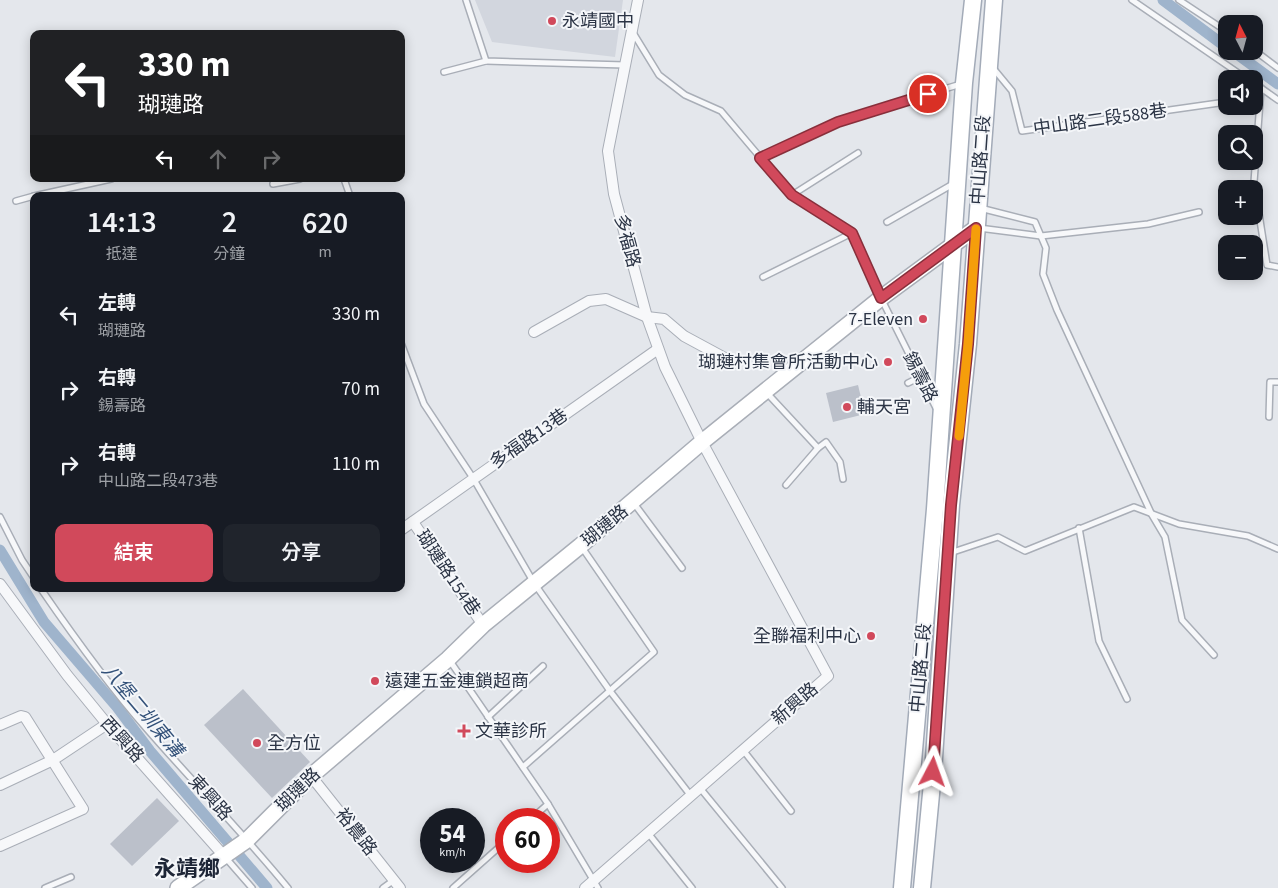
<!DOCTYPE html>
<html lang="zh-TW">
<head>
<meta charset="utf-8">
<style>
	:root { --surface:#171b24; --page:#20242c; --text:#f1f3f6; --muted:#9ea1a6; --accent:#d1495b }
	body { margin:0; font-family:"Source Sans 3","Noto Sans TC",sans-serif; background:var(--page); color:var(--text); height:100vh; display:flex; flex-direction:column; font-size:19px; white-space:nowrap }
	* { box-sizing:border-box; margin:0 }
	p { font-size:16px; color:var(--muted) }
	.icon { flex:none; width:28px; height:28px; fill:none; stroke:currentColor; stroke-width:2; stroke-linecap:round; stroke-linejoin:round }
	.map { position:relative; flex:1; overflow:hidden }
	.panel { position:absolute; left:30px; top:192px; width:375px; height:400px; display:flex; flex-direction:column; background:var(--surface); border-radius:10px; box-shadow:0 2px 12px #0003 }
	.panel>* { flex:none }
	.guide { position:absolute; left:30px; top:30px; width:375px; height:152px; border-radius:10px; box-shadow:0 2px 12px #0003; background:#202124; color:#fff; overflow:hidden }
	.needle { width:32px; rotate:354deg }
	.fabs { position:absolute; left:1218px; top:15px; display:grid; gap:10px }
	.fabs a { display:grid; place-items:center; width:45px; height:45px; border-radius:10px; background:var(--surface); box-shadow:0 2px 12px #0003; font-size:25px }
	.speed { position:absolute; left:420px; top:808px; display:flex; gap:10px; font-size:25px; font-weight:700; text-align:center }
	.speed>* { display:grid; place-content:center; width:65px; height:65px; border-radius:50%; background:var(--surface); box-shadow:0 2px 12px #0003; line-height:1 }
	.speed small { font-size:12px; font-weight:400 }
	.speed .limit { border:8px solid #d22; background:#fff; color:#111 }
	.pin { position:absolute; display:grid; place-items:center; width:42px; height:42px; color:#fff; margin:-21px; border:2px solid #fff; border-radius:50%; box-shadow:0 1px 5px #0007 }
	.me { position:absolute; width:55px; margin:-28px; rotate:4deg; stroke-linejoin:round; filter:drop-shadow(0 0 4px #0008) }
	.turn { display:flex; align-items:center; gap:18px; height:105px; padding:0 25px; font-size:22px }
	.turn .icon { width:65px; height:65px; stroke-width:2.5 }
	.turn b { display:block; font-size:35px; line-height:42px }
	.lanes { display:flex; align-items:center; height:48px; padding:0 25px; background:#0003; justify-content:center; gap:25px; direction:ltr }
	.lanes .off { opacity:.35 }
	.eta { display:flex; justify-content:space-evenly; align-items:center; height:85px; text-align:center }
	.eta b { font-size:30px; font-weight:600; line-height:35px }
	.primary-button { display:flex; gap:10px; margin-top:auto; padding:10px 25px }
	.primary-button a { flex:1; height:58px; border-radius:10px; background:var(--accent); color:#fff; font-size:20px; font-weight:600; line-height:58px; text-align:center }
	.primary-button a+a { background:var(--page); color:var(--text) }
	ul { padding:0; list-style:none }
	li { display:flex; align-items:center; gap:15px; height:75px; padding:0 25px }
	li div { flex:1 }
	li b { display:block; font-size:19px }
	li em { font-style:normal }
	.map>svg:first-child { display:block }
</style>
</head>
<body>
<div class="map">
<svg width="1278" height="888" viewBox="0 0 1278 888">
	<rect width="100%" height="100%" fill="#e4e7ec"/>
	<polygon fill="#d2d6de" points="475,0 623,0 615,57 492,42"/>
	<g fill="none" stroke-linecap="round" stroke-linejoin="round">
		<g stroke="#9fb4cc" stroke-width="11">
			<polyline points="1163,0 1226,47"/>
			<polyline points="1233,51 1278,84"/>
			<polyline points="0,550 44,622 117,707 150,751 267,888"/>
		</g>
	</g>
	<g fill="#bbc0ca">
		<polygon points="858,385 865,414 833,422 826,393"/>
		<polygon points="243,689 310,762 272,798 204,725"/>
		<polygon points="157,798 179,821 132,866 110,844"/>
	</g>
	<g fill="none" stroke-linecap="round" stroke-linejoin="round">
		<g stroke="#a9aeb7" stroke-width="8">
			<g id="lane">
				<polyline points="466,0 486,61 625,65"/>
				<polyline points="1132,0 1247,79"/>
				<polyline points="1179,0 1226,31"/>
				<polyline points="632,31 659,75 685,95 721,111 792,195 852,233 881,298 936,408"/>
				<polyline points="1254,50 1278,68"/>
				<polyline points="993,68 1012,91 1022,131 1226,102"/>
				<polyline points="444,72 486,61"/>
				<polyline points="1254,83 1278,100"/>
				<polyline points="1261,88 1254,182 1267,265 1278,267"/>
				<polyline points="759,158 838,121 961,84"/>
				<polyline points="344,179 350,196"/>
				<polyline points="273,184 300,179"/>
				<polyline points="792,195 858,153"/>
				<polyline points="34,196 111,179"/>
				<polyline points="16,201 34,196"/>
				<polyline points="980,208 1035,222 1046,248 1043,274 1057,310 1152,515 1165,537 1182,620 1214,655"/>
				<polyline points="887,222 953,184"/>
				<polyline points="979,228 1041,236 1148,224 1199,212"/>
				<polyline points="763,277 852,233"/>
				<polyline points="401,343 424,404 473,478 534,583 610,691 691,796"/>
				<polyline points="908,383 920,377"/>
				<polyline points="766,392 818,448 826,442 840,462 843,479"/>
				<polyline points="1269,417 1270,382 1278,382"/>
				<polyline points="786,485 818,448"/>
				<polyline points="633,502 682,568"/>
				<polyline points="0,517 22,560 34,578"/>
				<polyline points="1079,528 1099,641 1127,699"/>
				<polyline points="950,553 998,537 1025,551 1134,507 1179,524 1248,536 1278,549"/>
				<path d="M41 589C74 637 108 685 147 729 193 782 243 833 288 888"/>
				<polyline points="450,661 548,804 598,888"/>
				<polyline points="488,717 543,666"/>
				<polyline points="743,750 791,811"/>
				<polyline points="523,767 654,652 581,546"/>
				<polyline points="700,788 782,888"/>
				<polyline points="531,819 548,804"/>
				<polyline points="648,833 692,888"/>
				<polyline points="225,857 252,888"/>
				<polyline points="45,888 71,877"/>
				<polyline points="383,888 394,880"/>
				<polyline points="453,888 506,841"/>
			</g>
		</g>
		<g stroke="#a9aeb7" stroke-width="12">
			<g id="street">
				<polyline points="534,332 589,301 606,299 647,317 664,319 684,336 734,363"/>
				<polyline points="413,522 483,625"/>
				<polyline points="401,530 658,349"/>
				<polyline points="0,584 67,675 107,724 225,857"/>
				<polyline points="0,725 21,716 25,717 83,809 0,846"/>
				<polyline points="311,776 400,888"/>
				<polyline points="0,785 53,760 107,724"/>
				<polyline points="585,888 828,676 702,442 665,367 647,317 614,194 608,151 638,0"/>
			</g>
		</g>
		<g stroke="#a9aeb7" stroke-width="18">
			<polyline id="secondary" points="178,888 247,840 311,776 448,659 483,625 580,546 702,442 881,298 976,228"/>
		</g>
		<g stroke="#a3abb8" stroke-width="19">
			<g id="primary">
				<polyline points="902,888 935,509 964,83 973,0"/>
				<polyline points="922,888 933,773 951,505 968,344 994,0"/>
			</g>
		</g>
		<use href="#lane" stroke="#f7f8fa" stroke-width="5"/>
		<use href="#street" stroke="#f7f8fa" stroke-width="10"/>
		<use href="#secondary" stroke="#fff" stroke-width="15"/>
		<use href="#primary" stroke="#fff" stroke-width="16"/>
	</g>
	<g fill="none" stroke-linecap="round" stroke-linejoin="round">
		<g stroke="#882f3b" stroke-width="12">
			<polyline id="route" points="928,94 838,122 760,158 792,195 852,233 881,298 976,228 968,344 951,505 933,772"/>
		</g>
		<use href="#route" stroke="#d1495b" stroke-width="9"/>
		<polyline stroke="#f59e0b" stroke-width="9" points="959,436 968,344 976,229"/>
	</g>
	<g fill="#d1495b" stroke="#f4f6f9" stroke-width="2">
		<circle cx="552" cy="21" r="5"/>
		<circle cx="923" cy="319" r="5"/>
		<circle cx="888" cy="362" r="5"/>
		<circle cx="847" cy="407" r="5"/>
		<circle cx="871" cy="636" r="5"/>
		<circle cx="375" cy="681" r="5"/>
		<path d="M461.5 723.5h5v5h5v5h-5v5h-5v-5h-5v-5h5z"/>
		<circle cx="257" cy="743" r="5"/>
	</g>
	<g text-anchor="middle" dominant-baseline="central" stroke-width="4" stroke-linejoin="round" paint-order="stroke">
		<g font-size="18" fill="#2b3445" stroke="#f4f6f9" text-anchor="start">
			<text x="562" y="21">永靖國中</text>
			<text x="913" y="319" text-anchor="end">7-Eleven</text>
			<text x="878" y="362" text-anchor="end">瑚璉村集會所活動中心</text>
			<text x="857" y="407">輔天宮</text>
			<text x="861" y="636" text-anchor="end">全聯福利中心</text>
			<text x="385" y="681">遠建五金連鎖超商</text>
			<text x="475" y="731">文華診所</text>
			<text x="267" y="743">全方位</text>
		</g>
		<g font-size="18" fill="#2b3445" stroke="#f4f6f9">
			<text transform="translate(1100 120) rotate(-8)">中山路二段588巷</text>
			<text transform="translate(981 160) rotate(-86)">中山路二段</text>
			<text transform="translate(627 241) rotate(75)">多福路</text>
			<text transform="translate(920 377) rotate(63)">錫壽路</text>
			<text transform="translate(529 439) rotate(-35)">多福路13巷</text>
			<text transform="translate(605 526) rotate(-40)">瑚璉路</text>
			<text transform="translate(448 573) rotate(56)">瑚璉路154巷</text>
			<text transform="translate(921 668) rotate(-85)">中山路二段</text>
			<text transform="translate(795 704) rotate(-41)">新興路</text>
			<text transform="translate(122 740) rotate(48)">西興路</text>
			<text transform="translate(298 790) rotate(-44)">瑚璉路</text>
			<text transform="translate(210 798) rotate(48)">東興路</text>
			<text transform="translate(356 832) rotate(52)">裕農路</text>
		</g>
		<g font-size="19" font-style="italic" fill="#34527a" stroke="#f4f6f9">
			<text transform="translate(142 711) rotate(50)">八堡二圳東溝</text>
		</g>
		<g font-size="22" font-weight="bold" fill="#1d2536" stroke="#f4f6f9">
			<text x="187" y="869">永靖鄉</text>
		</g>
	</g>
</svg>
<div class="fabs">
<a><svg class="needle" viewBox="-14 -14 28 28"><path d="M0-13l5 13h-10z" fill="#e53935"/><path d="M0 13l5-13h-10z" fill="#9ea1a6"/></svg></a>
<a><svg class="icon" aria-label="sound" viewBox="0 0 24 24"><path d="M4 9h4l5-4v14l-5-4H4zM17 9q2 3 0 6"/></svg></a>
<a><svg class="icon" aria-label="search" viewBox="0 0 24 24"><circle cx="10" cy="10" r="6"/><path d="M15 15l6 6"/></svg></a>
<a>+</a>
<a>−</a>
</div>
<div class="speed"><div>54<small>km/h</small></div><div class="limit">60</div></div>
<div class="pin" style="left:928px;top:94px;background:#d93025"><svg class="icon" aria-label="arrive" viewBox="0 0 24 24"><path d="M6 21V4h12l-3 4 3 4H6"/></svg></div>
<svg class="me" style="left:933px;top:772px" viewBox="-20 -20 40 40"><path d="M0-17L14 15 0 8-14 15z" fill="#d1495b" stroke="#fff" stroke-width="4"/></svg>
<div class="guide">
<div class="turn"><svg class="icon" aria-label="left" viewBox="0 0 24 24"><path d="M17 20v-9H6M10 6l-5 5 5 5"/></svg><div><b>330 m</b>瑚璉路</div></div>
<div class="lanes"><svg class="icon" aria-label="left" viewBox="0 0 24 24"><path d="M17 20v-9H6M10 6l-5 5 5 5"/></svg><svg class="icon off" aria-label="ahead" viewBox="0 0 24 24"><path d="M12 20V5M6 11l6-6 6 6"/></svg><svg class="icon off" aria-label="right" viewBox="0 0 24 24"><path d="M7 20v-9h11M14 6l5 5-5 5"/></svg></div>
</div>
<section class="panel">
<div class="eta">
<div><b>14:13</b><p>抵達</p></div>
<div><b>2</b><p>分鐘</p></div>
<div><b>620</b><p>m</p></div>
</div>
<ul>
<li><svg class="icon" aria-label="left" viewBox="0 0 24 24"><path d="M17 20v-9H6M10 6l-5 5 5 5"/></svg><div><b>左轉</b><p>瑚璉路</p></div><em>330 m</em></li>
<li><svg class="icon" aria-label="right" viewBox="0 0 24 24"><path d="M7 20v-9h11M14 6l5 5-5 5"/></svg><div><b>右轉</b><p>錫壽路</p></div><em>70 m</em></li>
<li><svg class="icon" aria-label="right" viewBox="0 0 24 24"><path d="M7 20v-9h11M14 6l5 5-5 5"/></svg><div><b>右轉</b><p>中山路二段473巷</p></div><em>110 m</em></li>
</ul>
<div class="primary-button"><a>結束</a><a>分享</a></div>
</section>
</div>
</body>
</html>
